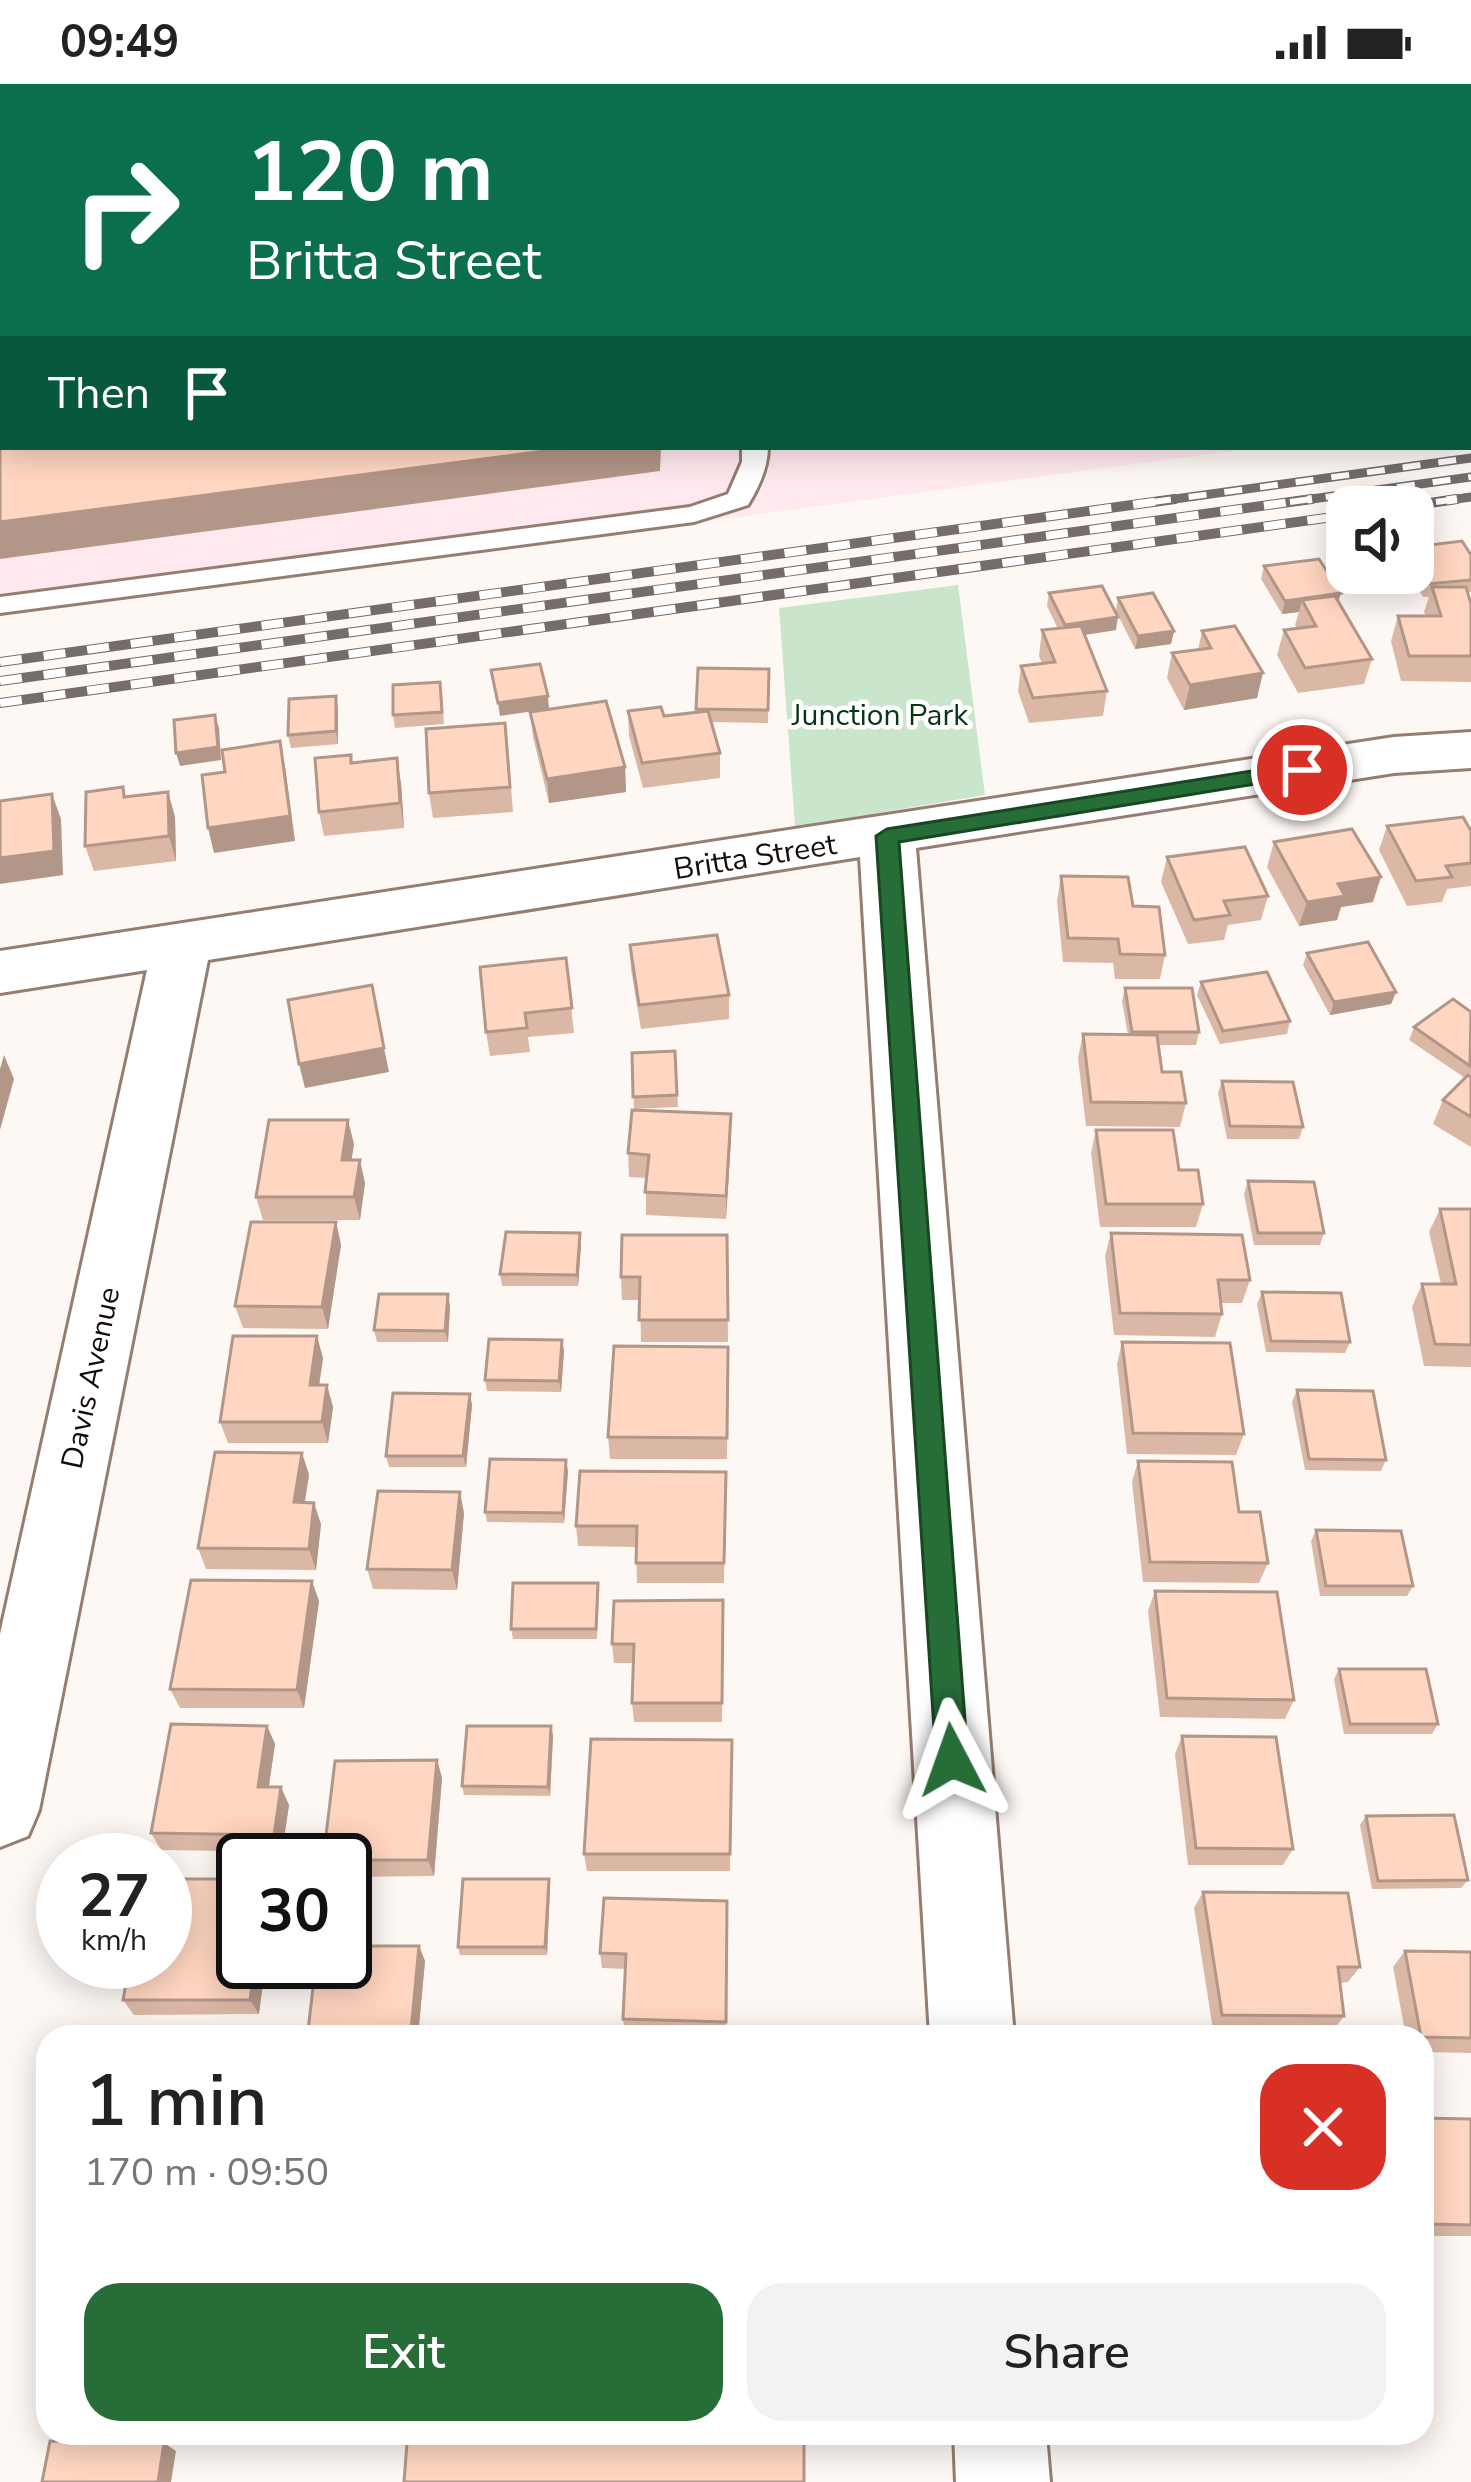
<!DOCTYPE html>
<html lang="en">
<head>
<meta charset="utf-8">
<style>
	:root { --surface:#fff; --page:#f2f2f2; --text:#222; --muted:#767676; --accent:#276d38 }
	body { margin:0; font-family:"Nunito Sans",sans-serif; background:var(--page); color:var(--text); height:100vh; display:flex; flex-direction:column; font-size:45px; white-space:nowrap }
	* { box-sizing:border-box; margin:0 }
	p { font-size:39px; color:var(--muted) }
	.icon { flex:none; width:66px; height:66px; fill:none; stroke:currentColor; stroke-width:2; stroke-linecap:round; stroke-linejoin:round }
	.map { position:relative; flex:1; overflow:hidden }
	.panel { position:absolute; left:36px; top:1941px; width:1398px; height:420px; display:flex; flex-direction:column; background:var(--surface); border-radius:36px; box-shadow:0 6px 30px #0003 }
	.panel>* { flex:none }
	.banner { position:absolute; left:0px; top:0px; width:1473px; height:366px; box-shadow:0 6px 30px #0003; background:#0b6e4f; color:#fff; overflow:hidden }
	.fabs { position:absolute; left:1326px; top:402px; display:grid; gap:24px }
	.fabs a { display:grid; place-items:center; width:108px; height:108px; border-radius:24px; background:var(--surface); box-shadow:0 6px 30px #0003; font-size:60px }
	.speed { position:absolute; left:36px; top:1749px; display:flex; gap:24px; font-size:60px; font-weight:700; text-align:center }
	.speed>* { display:grid; place-content:center; width:156px; height:156px; border-radius:50%; background:var(--surface); box-shadow:0 6px 30px #0003; line-height:1 }
	.speed small { font-size:30px; font-weight:400 }
	.speed .limit { border:6px solid #111; border-radius:18px; background:#fff; color:#111 }
	.pin { position:absolute; display:grid; place-items:center; width:102px; height:102px; color:#fff; margin:-51px; border:6px solid #fff; border-radius:50%; box-shadow:0 3px 12px #0007 }
	.me { position:absolute; width:132px; margin:-66px; rotate:356deg; stroke-linejoin:round; filter:drop-shadow(0 0 9px #0008) }
	.turn { display:flex; align-items:center; gap:42px; height:252px; padding:0 48px; font-size:54px }
	.turn .icon { width:156px; height:156px; stroke-width:2.5 }
	.turn b { display:block; font-size:84px; line-height:102px }
	.then { display:flex; align-items:center; height:114px; padding:0 48px; background:#0003; gap:24px; font-size:45px }
	.round { display:grid; place-items:center; flex:none; width:126px; height:126px; border-radius:36px; background:var(--page) }
	.headline { display:flex; align-items:center; justify-content:space-between; height:204px; padding:0 48px }
	h1 { font-size:72px; font-weight:600; line-height:90px }
	.action { display:flex; gap:24px; margin-top:auto; padding:24px 48px }
	.action a { flex:1; height:138px; border-radius:36px; background:var(--accent); color:#fff; font-size:48px; font-weight:600; line-height:138px; text-align:center }
	.action a+a { background:var(--page); color:var(--text) }
	.status { display:flex; justify-content:space-between; align-items:center; height:84px; padding:0 60px; background:var(--surface); direction:ltr }
	.status svg { height:33px; fill:currentColor }
	.map>svg:first-child { display:block }
</style>
</head>
<body>
<div class="status"><b>09:49</b><svg viewBox="0 0 49 12"><path d="M0 12V9h3v3zM5 12V6h3v6zM10 12V3h3v9zM15 12V0h3v12zM26 1h20v11H26zM47 4h2v5h-2z"/></svg></div>
<div class="map">
<svg width="1471" height="2398" viewBox="0 0 1471 2398">
	<rect width="100%" height="100%" fill="#fef8f5"/>
	<polygon fill="#ffe9ee" points="0,0 1471,0 1471,335 1470,3 3,3 3,363 1263,363 0,531"/>
	<polygon fill="#c9e6cc" points="958,501 985,711 795,743 779,524"/>
	<g fill="none" stroke-linecap="round" stroke-linejoin="round">
		<g stroke="#957d71" stroke-width="6">
			<path id="service" d="M742 363H768C768 383 759 403 748 421L694 438 0 529V513L690 423 728 410 742 378Z"/>
		</g>
		<g stroke="#957d71" stroke-width="6">
			<g id="minor">
				<polygon points="1431,0 1469,0 1471,3 1433,3"/>
				<polygon points="1471,648 1471,684 1394,689 916,764 1014,1953 930,1953 860,773 208,876 39,1726 28,1752 0,1763 0,1550 147,886 0,909 0,867 1394,653"/>
				<polygon points="954,2349 1046,2349 1050,2398 956,2398"/>
			</g>
		</g>
		<use href="#service" fill="#fff" fill-rule="evenodd"/>
		<use href="#minor" fill="#fff" fill-rule="evenodd"/>
		<g stroke="#746d69" stroke-width="9">
			<g id="rail-far1">
				<polyline points="1153,418 1471,374"/>
				<polyline points="1290,418 1471,393"/>
				<polyline points="1436,418 1471,413"/>
			</g>
		</g>
		<g stroke="#746d69" stroke-width="10">
			<g id="rail">
				<polyline points="1403,423 1457,415"/>
				<polyline points="0,578 1175,415"/>
				<polyline points="0,597 1312,415"/>
				<polyline points="0,619 1347,431"/>
			</g>
		</g>
		<use href="#rail-far1" stroke="#fff" stroke-width="6" stroke-dasharray="18" stroke-linecap="butt"/>
		<use href="#rail" stroke="#fff" stroke-width="8" stroke-dasharray="22" stroke-linecap="butt"/>
	</g>
	<g fill="#dbb8a6">
		<polygon points="1413,463 1471,471 1471,508 1468,508 1471,520 1471,598 1401,597 1391,557 1398,532 1426,532 1424,528 1429,513 1423,513 1409,489 1413,489"/>
		<polygon points="1264,482 1338,517 1372,575 1364,600 1298,609 1277,571 1284,546 1297,544 1295,541 1299,528 1282,530 1261,495"/>
		<polygon points="1049,509 1116,546 1085,551 1107,607 1103,632 1029,639 1018,607 1021,582 1042,580 1039,572 1042,546 1058,545 1047,522"/>
		<polygon points="1118,514 1174,547 1171,560 1135,565 1116,527"/>
		<polygon points="1202,547 1257,614 1184,626 1167,594 1172,569 1198,566"/>
		<polygon points="698,584 769,585 768,639 711,638 720,669 720,694 643,704 629,652 628,627 664,632 696,628"/>
		<polygon points="442,611 444,640 395,644 393,631"/>
		<polygon points="338,625 338,660 291,664 288,651"/>
		<polygon points="530,628 625,683 626,708 549,719 533,653"/>
		<polygon points="508,664 513,728 433,734 429,709"/>
		<polygon points="351,671 353,679 401,699 404,744 324,752 319,728"/>
		<polygon points="123,703 126,713 168,708 175,733 176,777 94,787 85,762"/>
		<polygon points="1387,742 1471,747 1471,802 1447,805 1442,818 1407,822 1379,766"/>
		<polygon points="1274,758 1373,818 1341,823 1337,836 1299,842 1267,783"/>
		<polygon points="1167,773 1268,812 1261,836 1228,841 1224,856 1188,860 1161,798"/>
		<polygon points="1061,792 1133,822 1165,871 1160,895 1115,895 1113,879 1063,878 1057,817"/>
		<polygon points="630,861 729,911 729,935 641,945 631,885"/>
		<polygon points="1307,869 1396,908 1391,920 1330,931 1303,881"/>
		<polygon points="566,874 574,949 528,953 530,968 490,972 486,948"/>
		<polygon points="1201,898 1290,937 1287,950 1220,960 1197,911"/>
		<polygon points="1125,904 1199,948 1196,961 1158,961 1162,988 1186,1019 1180,1043 1086,1042 1078,974 1083,950 1128,951 1122,917"/>
		<polygon points="1471,928 1471,990 1469,991 1471,993 1471,1063 1433,1040 1443,1016 1465,994 1409,956 1414,943"/>
		<polygon points="675,967 678,1023 634,1025 632,969"/>
		<polygon points="1222,997 1303,1043 1299,1055 1227,1055 1218,1009"/>
		<polygon points="1096,1046 1179,1086 1203,1120 1196,1143 1100,1143 1091,1069"/>
		<polygon points="731,1054 726,1135 646,1131 646,1094 629,1093 628,1069"/>
		<polygon points="354,1060 351,1076 365,1099 360,1136 263,1136 256,1113"/>
		<polygon points="1248,1097 1324,1149 1320,1161 1254,1161 1244,1110"/>
		<polygon points="1440,1125 1471,1125 1471,1283 1424,1282 1412,1223 1422,1200 1441,1200 1429,1148"/>
		<polygon points="336,1138 341,1161 328,1245 243,1244 235,1222"/>
		<polygon points="580,1149 581,1161 578,1202 502,1202 500,1190"/>
		<polygon points="1111,1149 1250,1196 1242,1219 1220,1219 1222,1230 1215,1253 1114,1251 1105,1172"/>
		<polygon points="727,1151 728,1258 641,1258 640,1216 622,1216 621,1193"/>
		<polygon points="1262,1208 1350,1258 1345,1269 1266,1268 1257,1220"/>
		<polygon points="450,1222 448,1258 377,1258 374,1246"/>
		<polygon points="562,1256 564,1267 561,1308 487,1307 485,1296"/>
		<polygon points="1122,1258 1244,1350 1236,1371 1127,1370 1117,1280"/>
		<polygon points="728,1263 727,1375 610,1375 608,1353"/>
		<polygon points="323,1274 319,1301 327,1301 333,1323 328,1359 228,1359 220,1338"/>
		<polygon points="1297,1306 1386,1376 1381,1387 1305,1386 1292,1318"/>
		<polygon points="470,1310 472,1321 466,1383 389,1383 386,1372"/>
		<polygon points="302,1369 309,1391 305,1418 321,1440 316,1486 206,1485 198,1464"/>
		<polygon points="1138,1377 1239,1428 1268,1479 1259,1499 1143,1498 1132,1398"/>
		<polygon points="568,1387 564,1439 487,1438 485,1428"/>
		<polygon points="726,1388 724,1499 637,1499 636,1463 578,1462 576,1442"/>
		<polygon points="464,1429 457,1506 373,1505 367,1485"/>
		<polygon points="1316,1446 1413,1502 1407,1512 1320,1512 1311,1457"/>
		<polygon points="1155,1507 1294,1616 1285,1635 1160,1633 1148,1527"/>
		<polygon points="599,1510 597,1555 513,1555 511,1545"/>
		<polygon points="723,1516 722,1638 634,1638 632,1619 633,1579 614,1579 612,1560"/>
		<polygon points="319,1517 304,1624 180,1624 170,1605"/>
		<polygon points="1339,1585 1438,1640 1432,1650 1344,1650 1334,1595"/>
		<polygon points="267,1642 275,1660 269,1703 289,1721 282,1768 161,1766 151,1749"/>
		<polygon points="551,1642 553,1652 550,1712 464,1711 462,1702"/>
		<polygon points="1182,1652 1293,1765 1283,1781 1188,1781 1175,1670"/>
		<polygon points="732,1656 730,1787 587,1787 584,1770"/>
		<polygon points="437,1676 442,1694 434,1792 345,1793 345,1776"/>
		<polygon points="1366,1732 1468,1796 1461,1804 1372,1805 1360,1741"/>
		<polygon points="549,1795 550,1804 547,1871 460,1871 458,1863"/>
		<polygon points="1203,1808 1360,1883 1348,1898 1340,1899 1344,1932 1333,1947 1213,1946 1194,1824"/>
		<polygon points="727,1817 726,1952 625,1950 623,1935 625,1885 602,1884 600,1869"/>
		<polygon points="419,1862 425,1877 418,1953 311,1953 308,1947"/>
		<polygon points="1405,1867 1471,1868 1471,1969 1422,1968 1422,1953 1406,1953 1393,1883"/>
		<polygon points="243,1878 259,1930 134,1931 123,1916"/>
		<polygon points="1422,2034 1471,2035 1471,2152 1422,2152"/>
	</g>
	<g fill="#b29687">
		<polygon points="575,363 661,363 660,387 0,475 0,438"/>
		<polygon points="1341,509 1337,522 1302,516 1299,528 1282,530 1285,517"/>
		<polygon points="1118,533 1116,546 1063,554 1065,541"/>
		<polygon points="1174,547 1171,560 1135,565 1138,552"/>
		<polygon points="1263,589 1257,614 1184,626 1190,601"/>
		<polygon points="336,612 338,625 338,660 336,647"/>
		<polygon points="548,612 549,625 500,632 498,619"/>
		<polygon points="215,631 219,644 221,676 180,682 176,669"/>
		<polygon points="280,657 285,682 295,757 214,769 208,744"/>
		<polygon points="397,674 401,699 404,744 400,719"/>
		<polygon points="625,683 626,708 549,719 547,695"/>
		<polygon points="168,708 175,733 176,777 169,752"/>
		<polygon points="52,710 61,735 63,791 0,800 0,774"/>
		<polygon points="1381,793 1373,818 1341,823 1337,836 1299,842 1307,818 1338,800"/>
		<polygon points="1396,908 1391,920 1330,931 1334,918"/>
		<polygon points="384,964 389,988 305,1004 299,980"/>
		<polygon points="4,971 14,995 0,1046 0,985"/>
		<polygon points="731,1030 731,1054 726,1135 726,1112"/>
		<polygon points="348,1036 354,1060 348,1099 342,1076"/>
		<polygon points="360,1076 365,1099 360,1136 354,1113"/>
		<polygon points="336,1138 341,1161 328,1245 322,1223"/>
		<polygon points="580,1149 581,1161 578,1202 577,1191"/>
		<polygon points="448,1210 450,1222 448,1258 445,1247"/>
		<polygon points="317,1252 323,1274 316,1323 310,1301"/>
		<polygon points="562,1256 564,1267 561,1308 559,1297"/>
		<polygon points="327,1301 333,1323 328,1359 322,1338"/>
		<polygon points="470,1310 472,1321 466,1383 463,1372"/>
		<polygon points="302,1369 309,1391 301,1439 294,1418"/>
		<polygon points="566,1376 568,1387 564,1439 563,1429"/>
		<polygon points="460,1408 464,1429 457,1506 452,1486"/>
		<polygon points="314,1419 321,1440 316,1486 309,1465"/>
		<polygon points="312,1497 319,1517 304,1624 297,1606"/>
		<polygon points="267,1642 275,1660 266,1720 258,1703"/>
		<polygon points="551,1642 553,1652 550,1712 548,1703"/>
		<polygon points="437,1676 442,1694 434,1792 428,1776"/>
		<polygon points="281,1703 289,1721 282,1768 274,1751"/>
		<polygon points="243,1795 243,1876 234,1860"/>
		<polygon points="549,1795 550,1804 547,1871 545,1863"/>
		<polygon points="419,1862 425,1877 418,1953 414,1953 411,1947"/>
		<polygon points="255,1878 266,1878 259,1930 250,1916"/>
		<polygon points="164,2359 176,2367 171,2398 158,2398"/>
	</g>
	<g fill="#ffd6c1" stroke="#b29687" stroke-width="3">
		<polygon points="0,0 674,0 674,3 3,3 3,363 575,363 0,438"/>
		<polygon points="948,0 1141,0 1142,3 949,3"/>
		<polygon points="1215,0 1394,0 1395,3 1215,3"/>
		<polygon points="1470,67 1471,67 1470,290"/>
		<polygon points="1462,457 1471,471 1471,496 1427,500 1413,476 1413,463"/>
		<polygon points="1319,475 1341,509 1285,517 1264,482"/>
		<polygon points="1102,502 1118,533 1065,541 1049,509"/>
		<polygon points="1432,503 1466,503 1471,520 1471,572 1409,572 1398,532 1441,532"/>
		<polygon points="1153,509 1174,547 1138,552 1118,514"/>
		<polygon points="1335,512 1372,575 1305,584 1284,546 1316,542 1302,516"/>
		<polygon points="1081,542 1107,607 1033,614 1021,582 1055,578 1042,546"/>
		<polygon points="1235,542 1263,589 1190,601 1172,569 1211,564 1202,547"/>
		<polygon points="540,580 548,612 498,619 491,586"/>
		<polygon points="698,584 769,585 768,626 696,625"/>
		<polygon points="440,598 442,628 393,631 393,601"/>
		<polygon points="336,612 336,647 288,651 289,615"/>
		<polygon points="606,617 625,683 547,695 530,628"/>
		<polygon points="661,623 664,632 708,627 720,669 642,679 628,627"/>
		<polygon points="215,631 218,663 176,669 174,636"/>
		<polygon points="505,639 510,703 429,709 426,645"/>
		<polygon points="280,657 290,732 208,744 202,691 225,688 222,666"/>
		<polygon points="351,671 351,679 397,674 400,719 319,728 315,674"/>
		<polygon points="123,703 124,713 168,708 169,752 85,762 86,708"/>
		<polygon points="52,710 54,767 0,774 0,717"/>
		<polygon points="1463,733 1471,747 1471,779 1446,782 1452,793 1416,797 1387,742"/>
		<polygon points="1352,745 1381,793 1338,800 1345,812 1307,818 1274,758"/>
		<polygon points="1245,763 1268,812 1224,817 1230,831 1194,836 1167,773"/>
		<polygon points="1061,792 1128,793 1133,822 1159,823 1165,871 1120,870 1118,855 1068,854"/>
		<polygon points="717,851 729,911 639,921 630,861"/>
		<polygon points="1368,858 1396,908 1334,918 1307,869"/>
		<polygon points="566,874 572,924 525,929 527,944 486,948 480,883"/>
		<polygon points="1267,888 1290,937 1223,947 1201,898"/>
		<polygon points="372,901 384,964 299,980 288,916"/>
		<polygon points="1125,904 1192,904 1199,948 1132,948"/>
		<polygon points="1453,915 1471,928 1470,982 1414,943"/>
		<polygon points="1083,950 1157,951 1162,988 1181,988 1186,1019 1091,1018"/>
		<polygon points="675,967 677,1011 633,1013 632,969"/>
		<polygon points="1468,991 1471,993 1471,1033 1443,1016"/>
		<polygon points="1222,997 1293,998 1303,1043 1230,1042"/>
		<polygon points="632,1026 731,1030 726,1112 645,1108 649,1071 628,1069"/>
		<polygon points="269,1036 348,1036 342,1076 360,1076 354,1113 256,1113"/>
		<polygon points="1096,1046 1173,1046 1179,1086 1198,1086 1203,1120 1106,1120"/>
		<polygon points="1248,1097 1314,1098 1324,1149 1258,1149"/>
		<polygon points="1440,1125 1471,1125 1471,1261 1435,1260 1422,1200 1456,1200"/>
		<polygon points="251,1138 336,1138 322,1223 235,1222"/>
		<polygon points="506,1148 580,1149 577,1191 500,1190"/>
		<polygon points="1111,1149 1242,1151 1250,1196 1218,1196 1222,1230 1120,1229"/>
		<polygon points="622,1151 727,1151 728,1236 639,1236 640,1193 621,1193"/>
		<polygon points="1262,1208 1341,1209 1350,1258 1271,1257"/>
		<polygon points="379,1210 448,1210 445,1247 374,1246"/>
		<polygon points="233,1252 317,1252 310,1301 327,1301 322,1338 220,1338"/>
		<polygon points="489,1255 562,1256 559,1297 485,1296"/>
		<polygon points="1122,1258 1230,1259 1244,1350 1133,1349"/>
		<polygon points="614,1262 728,1263 727,1354 608,1353"/>
		<polygon points="1297,1306 1373,1307 1386,1376 1309,1375"/>
		<polygon points="393,1309 470,1310 463,1372 386,1372"/>
		<polygon points="215,1368 302,1369 294,1418 314,1419 309,1465 198,1464"/>
		<polygon points="490,1375 566,1376 563,1429 485,1428"/>
		<polygon points="1138,1377 1232,1378 1239,1428 1260,1428 1268,1479 1150,1478"/>
		<polygon points="580,1387 726,1388 724,1479 636,1479 637,1442 576,1442"/>
		<polygon points="378,1407 460,1408 452,1486 367,1485"/>
		<polygon points="1316,1446 1401,1447 1413,1502 1326,1502"/>
		<polygon points="191,1496 312,1497 297,1606 170,1605"/>
		<polygon points="513,1499 598,1499 596,1545 511,1545"/>
		<polygon points="1155,1507 1277,1508 1294,1616 1167,1614"/>
		<polygon points="723,1516 722,1619 632,1619 634,1560 612,1560 614,1517"/>
		<polygon points="1339,1585 1426,1585 1438,1640 1350,1640"/>
		<polygon points="171,1640 267,1642 258,1703 281,1703 274,1751 151,1749"/>
		<polygon points="467,1642 551,1642 548,1703 462,1702"/>
		<polygon points="1182,1652 1276,1653 1293,1765 1196,1764"/>
		<polygon points="591,1655 732,1656 730,1770 584,1770"/>
		<polygon points="437,1676 428,1776 323,1776 335,1677"/>
		<polygon points="1454,1731 1468,1796 1378,1797 1366,1732"/>
		<polygon points="165,1795 243,1795 234,1860 243,1860 243,1878 255,1878 250,1916 123,1916 130,1878 165,1878"/>
		<polygon points="463,1795 549,1795 545,1863 458,1863"/>
		<polygon points="1203,1808 1348,1809 1360,1883 1338,1883 1344,1932 1222,1931"/>
		<polygon points="604,1814 727,1817 726,1938 623,1935 626,1870 600,1869"/>
		<polygon points="345,1862 419,1862 411,1947 308,1947 316,1878 345,1878"/>
		<polygon points="1405,1867 1471,1868 1471,1954 1421,1953"/>
		<polygon points="1422,2034 1471,2035 1471,2141 1431,2140 1422,2085"/>
		<polygon points="804,2356 804,2398 404,2398 407,2359"/>
		<polygon points="50,2357 164,2359 158,2398 42,2398"/>
	</g>
	<polygon fill="#276d38" stroke="#194724" stroke-width="3" points="1302,679 1310,681 1310,691 899,758 968,1676 963,1686 952,1691 941,1686 936,1676 876,752 887,745"/>
	<g text-anchor="middle" dominant-baseline="central" stroke-width="9" stroke-linejoin="round" paint-order="stroke">
		<g font-size="30" fill="#073613" stroke="#fff">
			<text x="880" y="631">Junction Park</text>
		</g>
		<g font-size="30" fill="#140c07" stroke="#fff">
			<text transform="translate(755 773) rotate(-9)">Britta Street</text>
			<text transform="translate(91 1294) rotate(-78)">Davis Avenue</text>
		</g>
	</g>
</svg>
<div class="fabs">
<a><svg class="icon" aria-label="sound" viewBox="0 0 24 24"><path d="M4 9h4l5-4v14l-5-4H4zM17 9q2 3 0 6"/></svg></a>
</div>
<div class="speed"><div>27<small>km/h</small></div><div class="limit">30</div></div>
<div class="pin" style="left:1302px;top:686px;background:#d93025"><svg class="icon" aria-label="arrive" viewBox="0 0 24 24"><path d="M6 21V4h12l-3 4 3 4H6"/></svg></div>
<svg class="me" style="left:952px;top:1676px" viewBox="-20 -20 40 40"><path d="M0-17L14 15 0 8-14 15z" fill="#276d38" stroke="#fff" stroke-width="4"/></svg>
<div class="banner">
<div class="turn"><svg class="icon" aria-label="right" viewBox="0 0 24 24"><path d="M7 20v-9h11M14 6l5 5-5 5"/></svg><div><b>120 m</b>Britta Street</div></div>
<div class="then">Then<svg class="icon" aria-label="arrive" viewBox="0 0 24 24"><path d="M6 21V4h12l-3 4 3 4H6"/></svg></div>
</div>
<section class="panel">
<div class="headline"><div><h1>1 min</h1><p>170 m · 09:50</p></div><a class="round" style="background:#d93025;color:#fff"><svg class="icon" aria-label="close" viewBox="0 0 24 24"><path d="M6 6l12 12M18 6L6 18"/></svg></a></div>
<div class="action"><a>Exit</a><a>Share</a></div>
</section>
</div>
</body>
</html>
